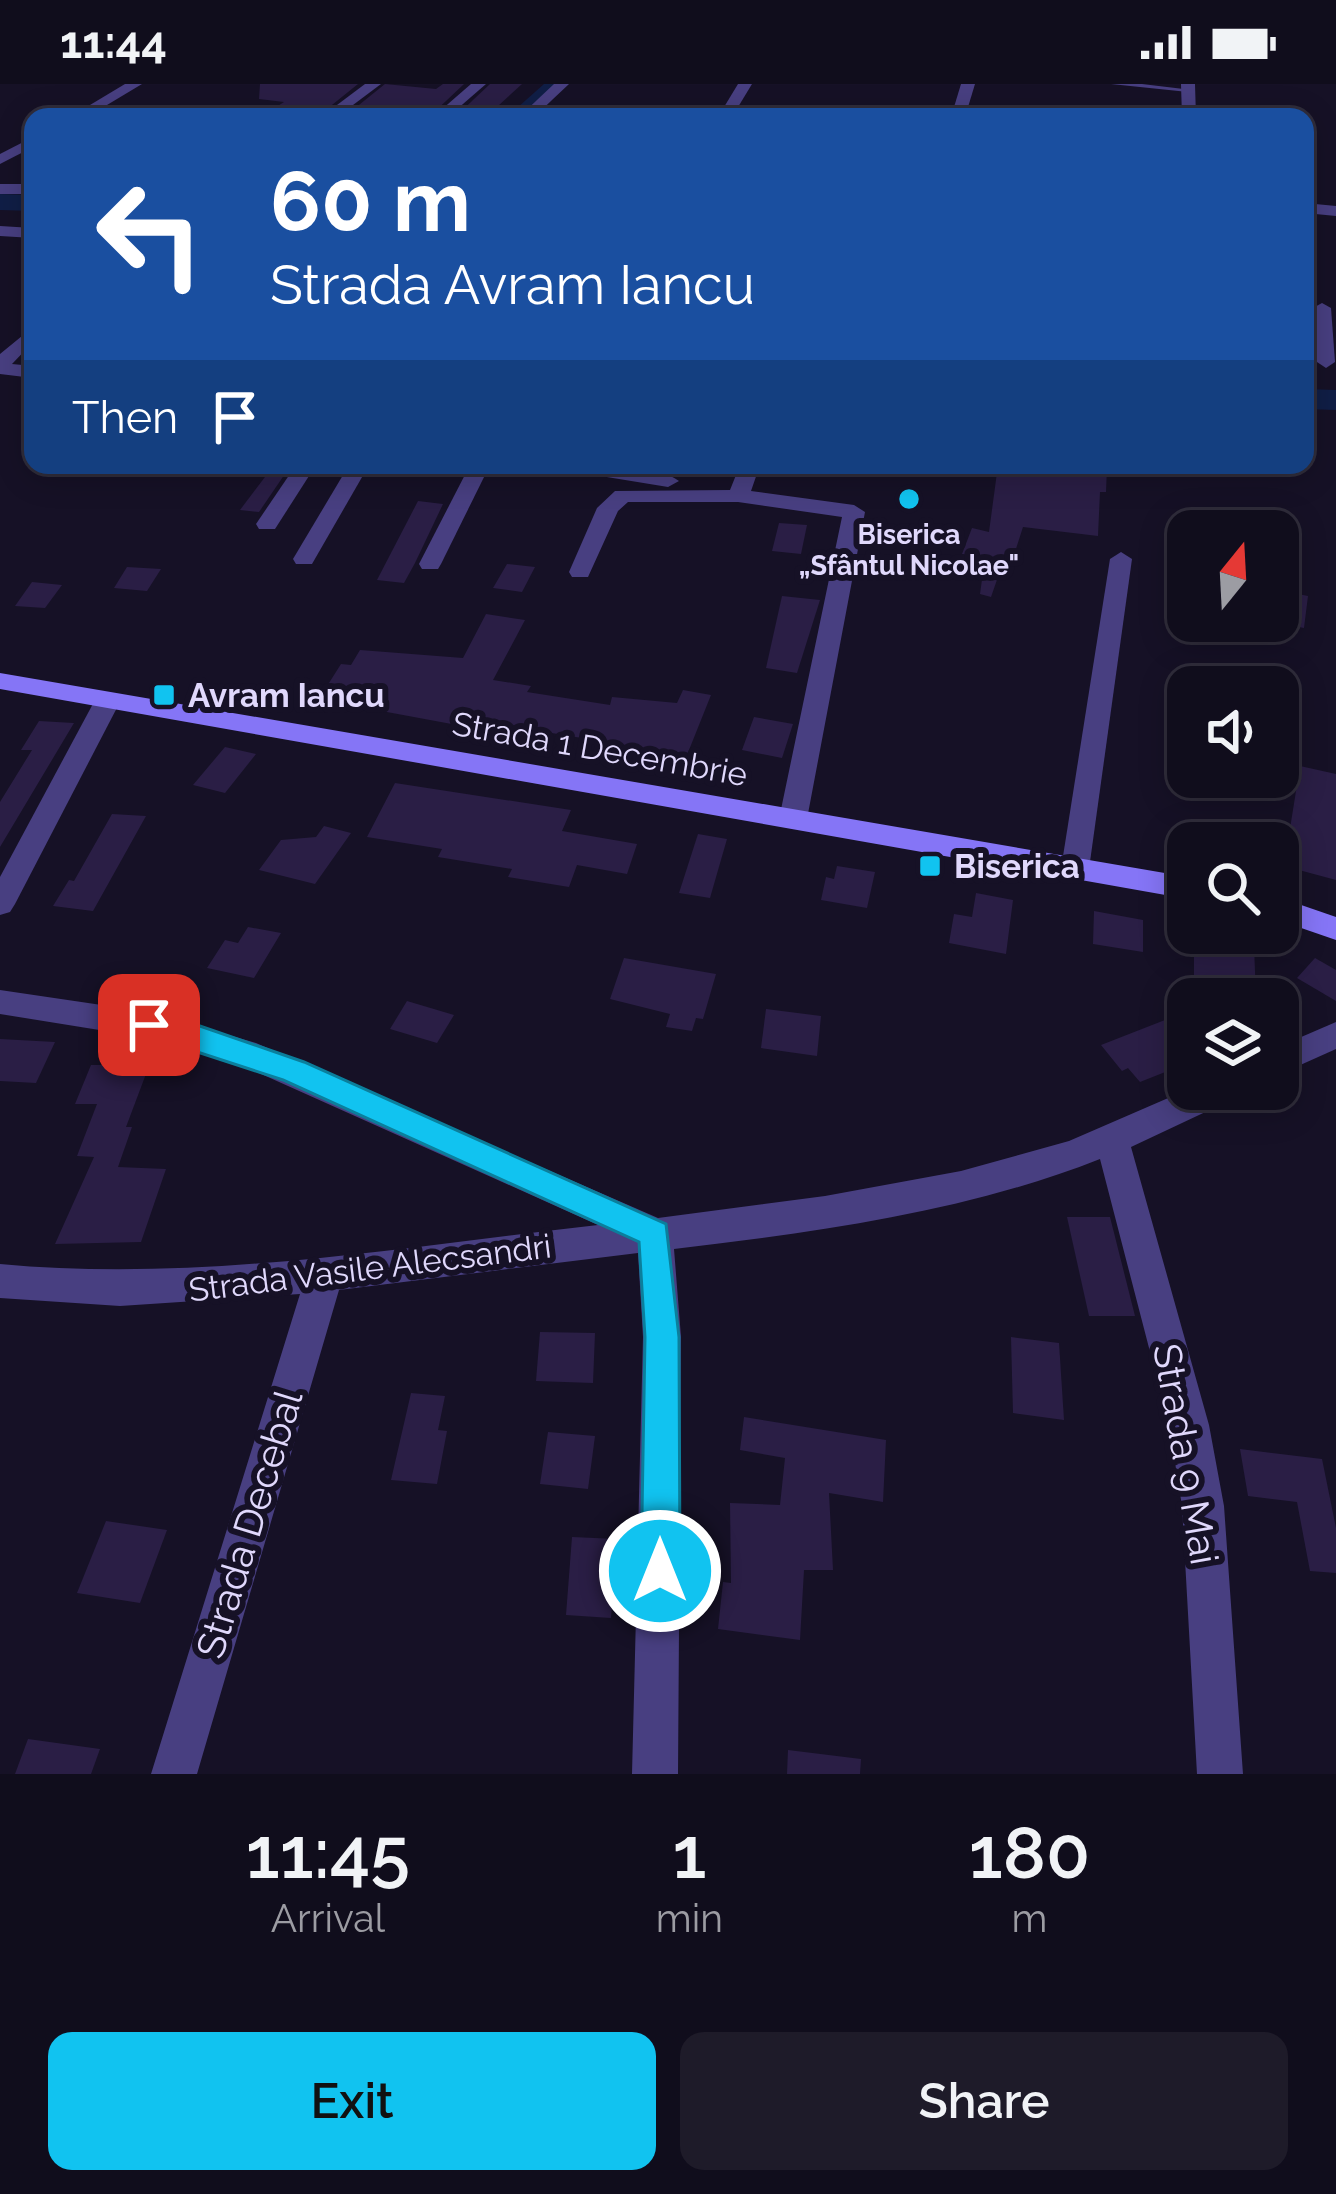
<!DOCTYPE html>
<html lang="en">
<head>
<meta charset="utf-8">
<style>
	:root { --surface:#100d1c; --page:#1e1b29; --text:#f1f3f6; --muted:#9c9ca3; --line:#302d3b; --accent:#11c3f0 }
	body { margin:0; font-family:Raleway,sans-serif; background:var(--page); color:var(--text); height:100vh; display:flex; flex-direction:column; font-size:45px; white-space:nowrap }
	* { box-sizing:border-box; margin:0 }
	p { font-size:39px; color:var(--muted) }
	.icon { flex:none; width:66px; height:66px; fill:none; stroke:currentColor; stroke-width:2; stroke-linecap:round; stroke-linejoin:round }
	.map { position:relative; height:1690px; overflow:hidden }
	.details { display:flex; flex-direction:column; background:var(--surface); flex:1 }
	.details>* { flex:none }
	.top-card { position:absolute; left:24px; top:24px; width:1290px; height:366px; border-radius:24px; box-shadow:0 6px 30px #0003,0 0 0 3px var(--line); background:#1a4fa0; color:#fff; overflow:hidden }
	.needle { width:78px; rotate:18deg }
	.controls { position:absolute; left:1167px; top:426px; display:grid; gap:24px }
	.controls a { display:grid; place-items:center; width:132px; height:132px; border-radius:24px; background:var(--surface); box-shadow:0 6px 30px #0003,0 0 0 3px var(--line); font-size:60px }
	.pin { position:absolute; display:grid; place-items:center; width:102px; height:102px; color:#fff; margin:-51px; border-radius:24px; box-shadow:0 6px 18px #0006 }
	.me { position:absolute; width:132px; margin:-66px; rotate:0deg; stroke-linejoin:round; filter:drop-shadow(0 0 9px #0008) }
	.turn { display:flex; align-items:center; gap:42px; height:252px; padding:0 48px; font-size:54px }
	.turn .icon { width:156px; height:156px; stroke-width:2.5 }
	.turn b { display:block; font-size:84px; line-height:102px }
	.then { display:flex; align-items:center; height:114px; padding:0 48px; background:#0003; gap:24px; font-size:45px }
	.eta { display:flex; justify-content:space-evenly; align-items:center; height:204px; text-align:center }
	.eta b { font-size:72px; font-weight:600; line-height:84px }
	.button { display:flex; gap:24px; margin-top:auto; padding:24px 48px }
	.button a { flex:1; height:138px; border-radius:24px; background:var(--accent); color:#111; font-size:48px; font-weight:600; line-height:138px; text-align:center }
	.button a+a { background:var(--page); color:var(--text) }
	.status { display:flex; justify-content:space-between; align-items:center; height:84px; padding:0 60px; background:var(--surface); direction:ltr }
	.status svg { height:33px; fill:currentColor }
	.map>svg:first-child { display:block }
</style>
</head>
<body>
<div class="status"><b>11:44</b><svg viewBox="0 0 49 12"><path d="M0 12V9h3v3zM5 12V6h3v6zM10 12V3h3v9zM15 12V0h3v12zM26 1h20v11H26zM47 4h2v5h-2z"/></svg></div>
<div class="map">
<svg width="1336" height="1690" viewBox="0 0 1336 1690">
	<rect width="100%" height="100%" fill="#161126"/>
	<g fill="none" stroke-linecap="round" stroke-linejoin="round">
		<polygon fill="#101e46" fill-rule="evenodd" points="544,0 559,0 522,33 507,33"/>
		<g fill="#101e46" fill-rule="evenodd">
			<polygon points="0,110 33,111 33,127 0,126"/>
			<polygon points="1305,305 1336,306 1336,326 1305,325"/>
		</g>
	</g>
	<g fill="#2a1e45">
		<polygon points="260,0 358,0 317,33 261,33 284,18 259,15"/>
		<polygon points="385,0 436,5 443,0 464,0 429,33 344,33"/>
		<polygon points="490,0 522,0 486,33 455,33"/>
		<polygon points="274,381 291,381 259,428 240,426"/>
		<polygon points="998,381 1107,383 1106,408 1100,408 1098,452 1023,443 1014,471 1006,470 991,513 980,510 985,474 962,470 972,444 989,448"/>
		<polygon points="418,417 443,420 415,479 404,499 377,496"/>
		<polygon points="779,439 807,441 801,470 772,467"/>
		<polygon points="507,480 535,483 522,508 493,504"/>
		<polygon points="127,483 161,485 147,507 114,504"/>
		<polygon points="32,498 62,501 45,524 15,522"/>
		<polygon points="1278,506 1308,512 1304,544 1278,539"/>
		<polygon points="782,512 820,516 797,589 766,584"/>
		<polygon points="486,530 525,536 493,596 531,602 527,608 610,621 612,613 677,619 683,606 711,611 687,671 599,660 600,657 504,641 500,649 360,623 357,627 315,621 341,580 351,581 360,566 463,574"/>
		<polygon points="754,633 793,640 782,674 742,666"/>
		<polygon points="39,637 74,639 0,763 0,718 32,666 21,666"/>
		<polygon points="225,663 256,670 225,709 193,701"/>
		<polygon points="1300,682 1336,690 1336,796 1284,782"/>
		<polygon points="395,699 571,726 562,747 637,760 627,790 577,781 569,803 508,793 512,785 438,773 442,765 367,753"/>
		<polygon points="112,730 146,732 93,827 53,822 69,796 74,797"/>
		<polygon points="324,742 351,749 315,800 259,786 281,756 316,753"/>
		<polygon points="698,750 727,755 710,814 679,809"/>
		<polygon points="837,782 875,788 867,824 821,816 826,793 834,795"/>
		<polygon points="976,809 1013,816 1006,870 949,859 954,830 972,833"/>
		<polygon points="1094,827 1143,836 1143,868 1093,860"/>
		<polygon points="248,843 281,849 254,894 207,884 225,856 238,859"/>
		<polygon points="1194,851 1254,861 1256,914 1194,902"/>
		<polygon points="624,874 716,890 703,935 696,934 692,947 666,943 670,930 610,915"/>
		<polygon points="1315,874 1336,886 1336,917 1297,894"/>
		<polygon points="407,917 454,931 437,959 390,945"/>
		<polygon points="766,925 821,932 817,972 761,964"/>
		<polygon points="1188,927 1188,979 1140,998 1128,984 1122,987 1101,961"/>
		<polygon points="0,955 55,958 36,999 0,997"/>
		<polygon points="111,964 155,966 126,1043 132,1043 118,1083 166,1085 141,1158 55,1160 94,1073 77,1072 97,1020 75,1020 91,981 104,981"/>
		<polygon points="1067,1133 1110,1133 1135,1232 1089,1232"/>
		<polygon points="540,1248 595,1249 593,1299 536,1297"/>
		<polygon points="1011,1253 1059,1259 1064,1336 1013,1329"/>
		<polygon points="411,1309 445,1312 438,1346 447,1347 437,1400 391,1396"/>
		<polygon points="744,1333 886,1356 883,1418 829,1409 833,1486 804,1486 800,1556 718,1545 723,1498 731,1499 730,1419 780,1421 785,1374 740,1366"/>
		<polygon points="548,1348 595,1352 588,1405 540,1400"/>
		<polygon points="1240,1365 1322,1375 1336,1444 1336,1489 1310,1487 1297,1418 1248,1412"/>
		<polygon points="106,1437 167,1446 140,1519 77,1509"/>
		<polygon points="572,1453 617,1455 611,1534 566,1531"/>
		<polygon points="28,1655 100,1665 91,1690 15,1690"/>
		<polygon points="788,1666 861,1675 860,1690 787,1690"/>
	</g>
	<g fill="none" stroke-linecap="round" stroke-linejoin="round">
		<polygon fill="#483f81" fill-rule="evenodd" points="1111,0 1142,0 1192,6 1188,8"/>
		<g fill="#483f81" fill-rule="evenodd">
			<polygon points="125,0 142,0 87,33 70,33"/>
			<polygon points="365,0 381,0 337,33 321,33"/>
			<polygon points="471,0 486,0 448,33 433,33"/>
			<polygon points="554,0 569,0 534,33 519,33"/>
			<polygon points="738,0 752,0 732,33 718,33"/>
			<polygon points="961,0 975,0 965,33 951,33"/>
			<polygon points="1181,0 1195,0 1196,33 1182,33"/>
			<polygon points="33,53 33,63 0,80 0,70"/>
			<rect x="0" y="100" width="33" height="10"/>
			<polygon points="1305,119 1336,122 1336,132 1305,129"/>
			<polygon points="0,142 33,144 33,154 0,152"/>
			<polygon points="1322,219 1331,224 1335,278 1326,284 1317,278 1313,224"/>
			<polygon points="33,243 33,258 12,280 33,282 33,294 0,290 0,270"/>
			<polygon points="296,381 316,381 275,445 259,445 256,440"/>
			<polygon points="349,381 369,381 312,480 296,480 293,475"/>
			<polygon points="470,381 490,381 441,480 438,485 422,485 419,480"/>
			<path d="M560 381C594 381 650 376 679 397L668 403 570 387Z"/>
			<polygon points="740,381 760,381 751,407 854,421 865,428 807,735 793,745 779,735 842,433 738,418 628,418 618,427 588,493 572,493 569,488 597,424 615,407 730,406"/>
			<polygon points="1121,468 1132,475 1089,785 1075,795 1061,785 1110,475"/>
			<polygon points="108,608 121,616 15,820 10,828 0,831 0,793 95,616"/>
			<path d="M0 906 149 928 256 959 658 1134 825 1112 961 1087 1069 1057 1189 1005H1238L1233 1015 1131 1063 1209 1341 1224 1422 1243 1690H1197L1182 1422 1169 1341 1100 1075C966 1128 817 1148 674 1165L681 1253 678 1690H632L643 1253 638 1169 339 1206 197 1690H151L300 1210 120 1222 0 1214V1180C201 1199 398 1163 598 1141L237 979 149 954 0 930Z"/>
			<polygon points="1336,938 1336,965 1278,991 1278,963"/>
		</g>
		<g fill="#8575f6" fill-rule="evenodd">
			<polygon points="0,589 1188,793 1188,815 0,605"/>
			<polygon points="1278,813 1336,833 1336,856 1278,836"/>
		</g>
	</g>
	<polygon fill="#11c3f0" stroke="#0b7f9c" stroke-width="3" points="149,930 197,941 304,978 666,1140 679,1253 680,1487 674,1501 660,1507 647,1501 641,1487 645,1253 639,1158 283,996 139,949 135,941 139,933"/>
	<g fill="#11c3f0" stroke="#161126" stroke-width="4.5">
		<circle cx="909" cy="415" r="12"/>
		<rect x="152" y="599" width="24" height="24" rx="6"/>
		<rect x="918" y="770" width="24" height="24" rx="6"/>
	</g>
	<g text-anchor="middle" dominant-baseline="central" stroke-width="12" stroke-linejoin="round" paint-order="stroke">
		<g font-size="27" font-weight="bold" fill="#e0d8fc" stroke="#161126">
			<text x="909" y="450">Biserica<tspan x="909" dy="31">„Sfântul Nicolae"</tspan></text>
		</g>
		<g font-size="33" font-weight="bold" fill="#e0d8fc" stroke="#161126" text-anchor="start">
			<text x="188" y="611">Avram Iancu</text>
			<text x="954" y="782">Biserica</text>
		</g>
		<g font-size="33" fill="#e0d8fc" stroke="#161126">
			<text transform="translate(600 665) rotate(10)">Strada 1 Decembrie</text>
			<text transform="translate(370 1184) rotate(-7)">Strada Vasile Alecsandri</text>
		</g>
		<g font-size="39" fill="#e0d8fc" stroke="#161126">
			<text transform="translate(1186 1370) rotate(80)">Strada 9 Mai</text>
			<text transform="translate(249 1440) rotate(-73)">Strada Decebal</text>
		</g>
	</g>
</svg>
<div class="controls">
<a><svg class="needle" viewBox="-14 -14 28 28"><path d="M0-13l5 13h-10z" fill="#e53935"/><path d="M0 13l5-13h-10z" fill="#9c9ca3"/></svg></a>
<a><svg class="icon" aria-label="sound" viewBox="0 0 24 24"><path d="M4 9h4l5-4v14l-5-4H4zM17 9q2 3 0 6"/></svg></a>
<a><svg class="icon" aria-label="search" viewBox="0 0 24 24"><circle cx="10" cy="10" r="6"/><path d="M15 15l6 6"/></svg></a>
<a><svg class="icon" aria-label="layers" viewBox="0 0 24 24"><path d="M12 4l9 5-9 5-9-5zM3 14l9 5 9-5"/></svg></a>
</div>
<div class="pin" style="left:149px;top:941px;background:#d93025"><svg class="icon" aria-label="arrive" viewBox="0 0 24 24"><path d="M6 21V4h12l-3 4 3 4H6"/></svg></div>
<svg class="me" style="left:660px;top:1487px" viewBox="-20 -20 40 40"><circle r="17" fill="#11c3f0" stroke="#fff" stroke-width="3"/><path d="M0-11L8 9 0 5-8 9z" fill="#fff"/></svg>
<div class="top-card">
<div class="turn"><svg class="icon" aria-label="left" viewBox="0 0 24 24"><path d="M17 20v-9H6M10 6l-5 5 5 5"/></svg><div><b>60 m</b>Strada Avram Iancu</div></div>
<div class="then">Then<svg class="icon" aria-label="arrive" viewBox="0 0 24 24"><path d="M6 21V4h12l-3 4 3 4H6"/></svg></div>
</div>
</div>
<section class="details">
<div class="eta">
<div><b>11:45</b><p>Arrival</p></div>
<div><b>1</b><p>min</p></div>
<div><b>180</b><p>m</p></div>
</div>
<div class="button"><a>Exit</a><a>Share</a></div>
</section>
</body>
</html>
